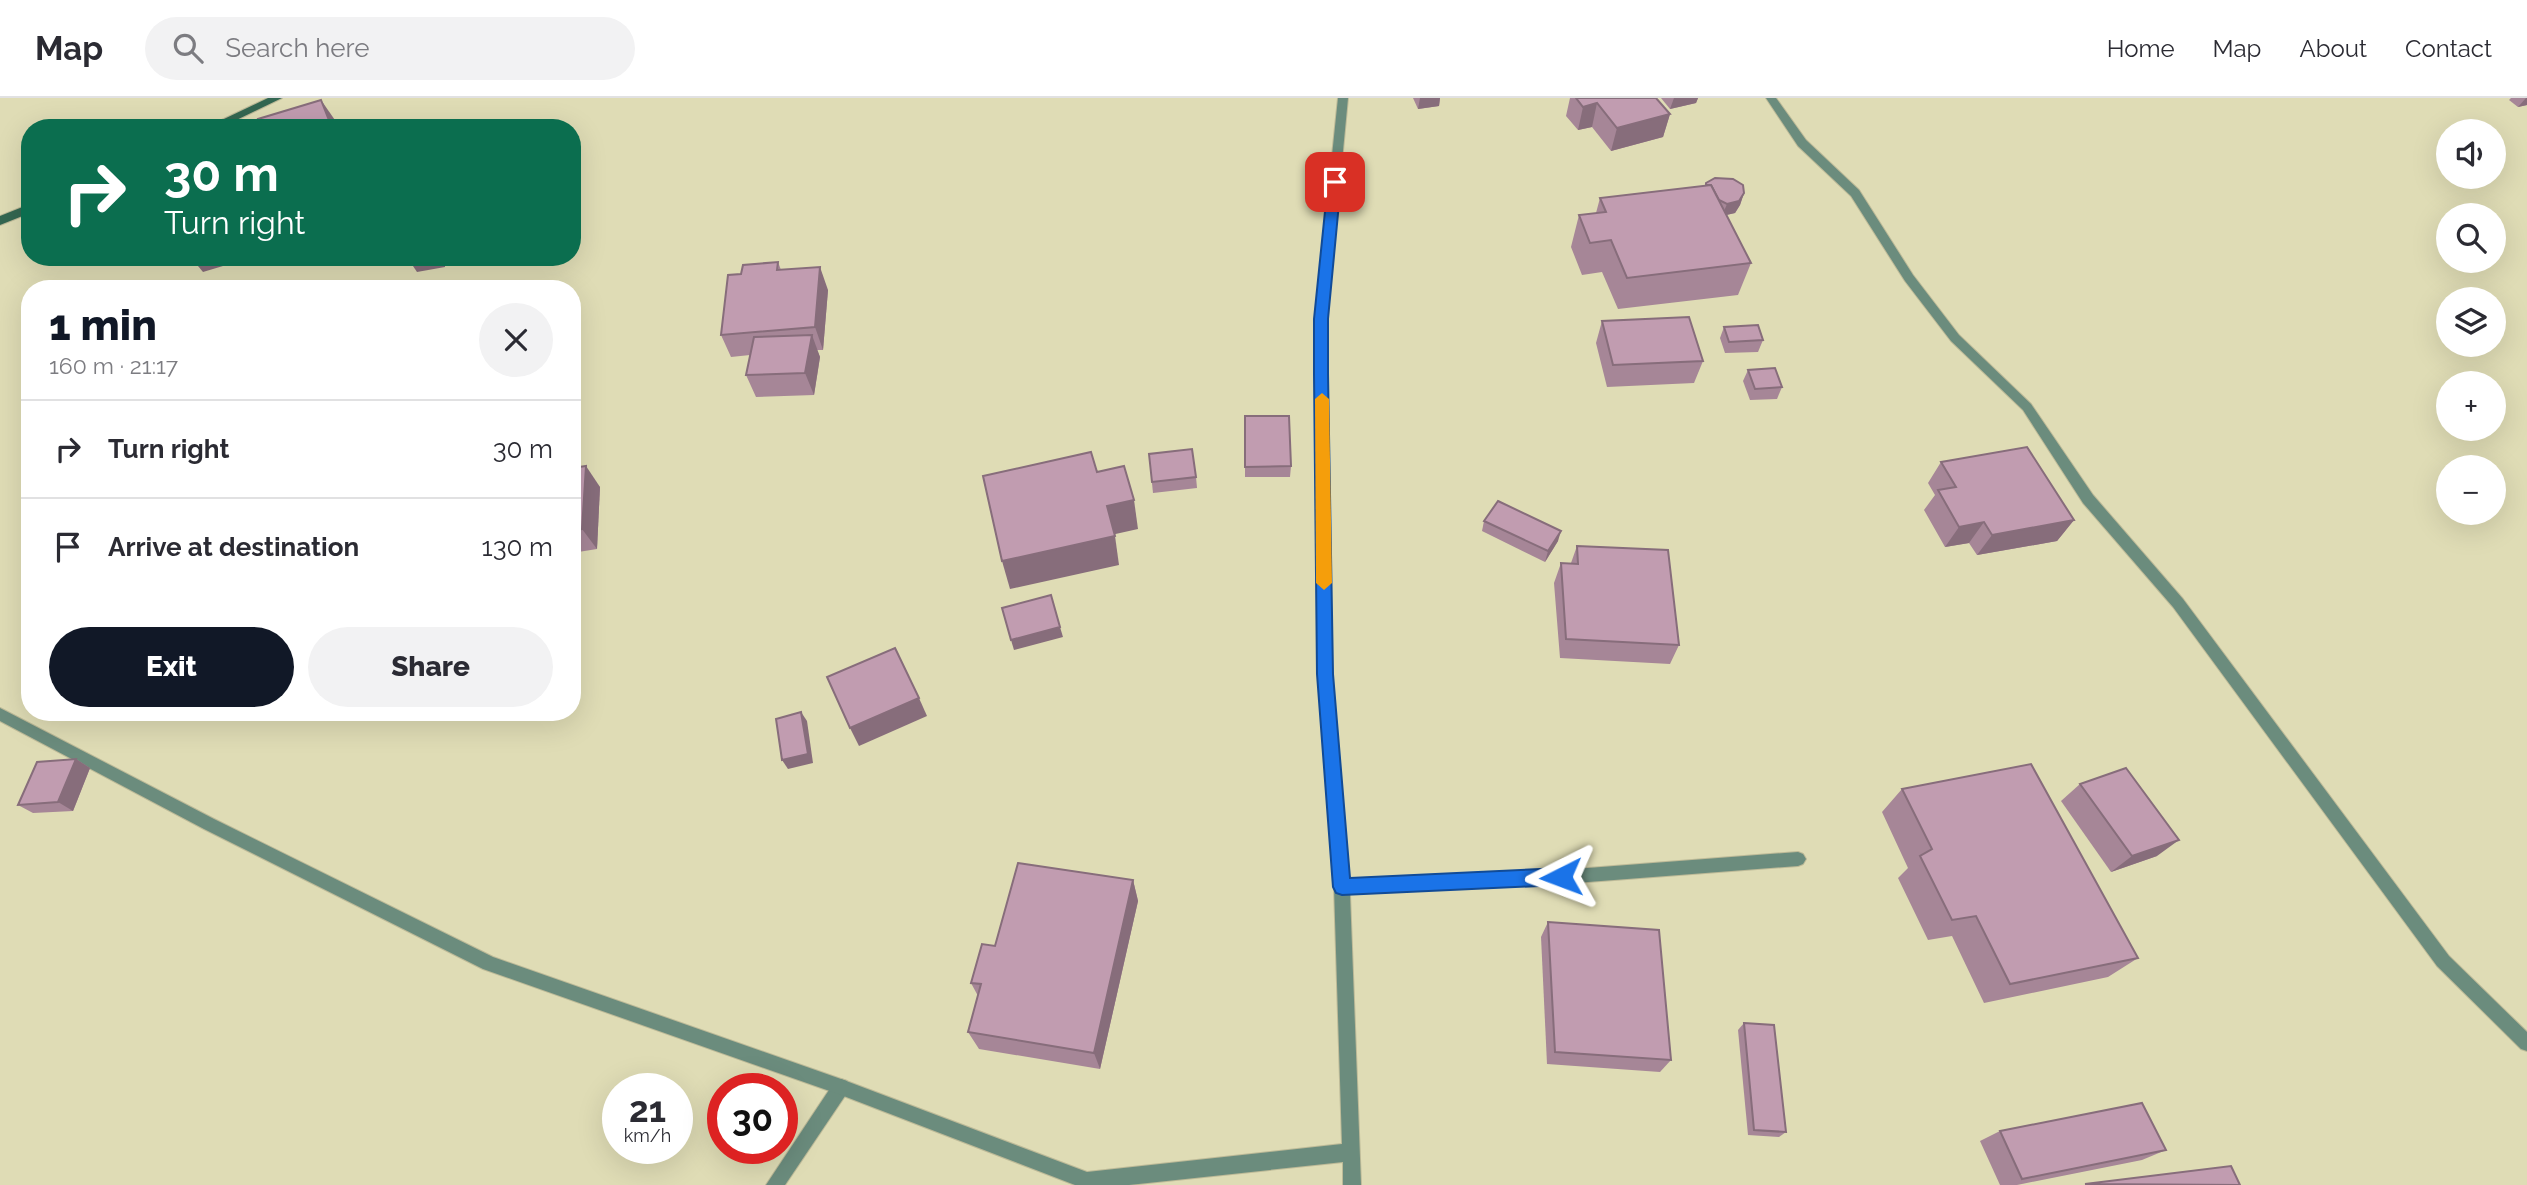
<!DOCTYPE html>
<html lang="en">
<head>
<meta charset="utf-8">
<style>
	:root { --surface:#fff; --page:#f2f2f3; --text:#2b2b33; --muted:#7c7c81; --line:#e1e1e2; --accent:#111827 }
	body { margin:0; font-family:Raleway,sans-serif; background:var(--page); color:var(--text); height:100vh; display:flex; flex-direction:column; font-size:26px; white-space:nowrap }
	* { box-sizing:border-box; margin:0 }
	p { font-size:23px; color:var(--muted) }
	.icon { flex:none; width:38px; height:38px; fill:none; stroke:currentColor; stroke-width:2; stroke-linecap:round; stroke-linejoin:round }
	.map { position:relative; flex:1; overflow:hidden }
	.details { position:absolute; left:21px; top:182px; width:560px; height:441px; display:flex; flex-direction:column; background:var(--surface); border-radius:28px; box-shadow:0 7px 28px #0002 }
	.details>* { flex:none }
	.banner { position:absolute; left:21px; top:21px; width:560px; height:147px; border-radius:28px; box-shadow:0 7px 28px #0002; background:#0b6e4f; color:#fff; overflow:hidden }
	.fabs { position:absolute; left:2436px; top:21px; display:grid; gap:14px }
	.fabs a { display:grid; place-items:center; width:70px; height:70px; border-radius:50%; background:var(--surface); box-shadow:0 7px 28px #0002; font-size:35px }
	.speed { position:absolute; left:602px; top:975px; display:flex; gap:14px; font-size:35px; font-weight:700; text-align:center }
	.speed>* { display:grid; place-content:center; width:91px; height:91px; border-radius:50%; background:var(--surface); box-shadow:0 7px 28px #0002; line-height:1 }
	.speed small { font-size:18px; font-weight:400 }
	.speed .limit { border:10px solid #d22; background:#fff; color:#111 }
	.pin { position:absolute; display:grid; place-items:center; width:60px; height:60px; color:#fff; margin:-30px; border-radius:14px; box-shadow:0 4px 10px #0006 }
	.me { position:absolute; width:77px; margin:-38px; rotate:267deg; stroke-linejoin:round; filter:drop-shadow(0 0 5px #0008) }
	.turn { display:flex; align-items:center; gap:24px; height:147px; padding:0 28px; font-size:32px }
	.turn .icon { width:91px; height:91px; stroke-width:2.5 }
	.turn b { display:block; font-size:49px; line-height:60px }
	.round { display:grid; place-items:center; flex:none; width:74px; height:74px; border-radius:37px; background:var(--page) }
	.overview { display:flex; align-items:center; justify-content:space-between; height:119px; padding:0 28px }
	h1 { font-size:42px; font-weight:800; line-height:52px; color:var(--accent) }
	.cta { display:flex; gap:14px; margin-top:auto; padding:14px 28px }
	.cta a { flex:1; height:80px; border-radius:42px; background:var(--accent); color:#fff; font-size:28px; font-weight:800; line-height:80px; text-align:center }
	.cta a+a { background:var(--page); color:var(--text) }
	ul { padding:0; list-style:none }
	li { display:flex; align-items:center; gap:21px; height:98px; padding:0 28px; border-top:2px solid var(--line) }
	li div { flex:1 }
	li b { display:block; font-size:26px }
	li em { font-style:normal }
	header { display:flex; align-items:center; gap:42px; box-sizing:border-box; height:98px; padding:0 35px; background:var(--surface); border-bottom:2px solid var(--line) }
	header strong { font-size:33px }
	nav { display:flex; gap:38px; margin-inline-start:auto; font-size:24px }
	.search { width:490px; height:63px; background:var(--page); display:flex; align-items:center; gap:18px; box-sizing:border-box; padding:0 24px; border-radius:38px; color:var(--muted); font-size:26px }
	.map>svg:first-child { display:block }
</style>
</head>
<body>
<header>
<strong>Map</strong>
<div class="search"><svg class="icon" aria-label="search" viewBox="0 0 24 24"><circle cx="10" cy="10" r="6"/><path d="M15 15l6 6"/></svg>Search here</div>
<nav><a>Home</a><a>Map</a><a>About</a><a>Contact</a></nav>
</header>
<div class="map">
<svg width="2527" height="1087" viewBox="0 0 2527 1087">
	<rect width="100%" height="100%" fill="#dfdcb5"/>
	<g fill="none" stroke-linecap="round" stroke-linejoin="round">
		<g stroke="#bdba98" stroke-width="2">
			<polygon id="lane" points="841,981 847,983 849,989 847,995 785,1087 766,1087 835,983"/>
		</g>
		<g stroke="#bdba98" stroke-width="2">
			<g id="street">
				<polygon points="1338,0 1348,0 1327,221 1332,576 1349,781 1588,770 1798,754 1803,756 1806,761 1803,766 1798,768 1588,784 1350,796 1361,1087 1343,1087 1343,1064 1129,1087 1075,1087 841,997 483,871 204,731 0,623 0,610 214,721 493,859 841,981 1087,1074 1342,1046 1334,789 1318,576 1315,221"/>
				<polygon points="1766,0 1776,0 1806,42 1859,92 1913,177 1959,237 2031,306 2093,397 2183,501 2449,858 2527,934 2527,953 2521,951 2437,868 2173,509 2083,405 2023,312 1951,243 1905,183 1851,98 1798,48"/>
			</g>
		</g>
		<g stroke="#bdba98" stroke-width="2">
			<g id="secondary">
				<polygon points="268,0 282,0 220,30 205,30"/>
				<polygon points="30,106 30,115 0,127 0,118"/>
			</g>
		</g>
		<use href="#lane" fill="#6b8c7d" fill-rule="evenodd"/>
		<use href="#street" fill="#6b8c7d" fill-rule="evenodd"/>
		<use href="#secondary" fill="#336751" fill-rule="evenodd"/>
	</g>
	<g fill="#a68697">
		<polygon points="1413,0 1440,0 1439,8 1418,11"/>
		<polygon points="1570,0 1656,0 1670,16 1663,39 1611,53 1592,29 1578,32 1566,18"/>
		<polygon points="1661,0 1698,0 1696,5 1670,11"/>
		<polygon points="2511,0 2527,0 2527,7 2518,9 2509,2"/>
		<polygon points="1706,85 1744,95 1740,107 1735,115 1726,117 1751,165 1738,197 1618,211 1602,174 1582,177 1571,149 1579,117 1596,115 1600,100 1705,88"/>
		<polygon points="778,164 781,172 828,192 823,252 817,252 820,259 814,297 756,299 746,277 750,257 731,259 721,237 741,176"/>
		<polygon points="1602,223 1703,263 1694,285 1607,289 1596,245"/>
		<polygon points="1724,229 1763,242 1758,254 1725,255 1720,240"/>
		<polygon points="1748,272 1782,289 1777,301 1750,302 1743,283"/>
		<polygon points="1245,318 1291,368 1290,379 1245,379"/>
		<polygon points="1149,356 1196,379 1197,390 1153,395"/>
		<polygon points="1941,364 2074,422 2057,443 1977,457 1969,445 1945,449 1924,412 1935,397 1928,385"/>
		<polygon points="572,370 600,389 597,451 572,455"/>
		<polygon points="1484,423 1558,443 1545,464 1482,433"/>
		<polygon points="1577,448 1679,547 1670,566 1560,560 1554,485 1561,465 1571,465"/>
		<polygon points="76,661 90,670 73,713 33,715 18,707"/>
		<polygon points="2080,686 2157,758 2111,774 2061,703"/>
		<polygon points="1902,691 2138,860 2108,879 1984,905 1952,838 1928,842 1898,780 1908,770 1882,714"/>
		<polygon points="1133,782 1138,803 1100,971 979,951 968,934 978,898 971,885"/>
		<polygon points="1548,824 1671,962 1660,974 1547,966 1541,839"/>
		<polygon points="1744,925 1786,1034 1779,1039 1748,1037 1738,932"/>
		<polygon points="2000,1033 2166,1052 2142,1062 2017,1087 2000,1087 1980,1043"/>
	</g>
	<g fill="#876d7b">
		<polygon points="1420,0 1440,0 1439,8 1418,11"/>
		<polygon points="1674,0 1698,0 1696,5 1670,11"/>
		<polygon points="2526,0 2527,0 2527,7 2518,9"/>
		<polygon points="321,2 337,25 339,30 332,30"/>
		<polygon points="1597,5 1592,29 1578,32 1583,9"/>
		<polygon points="1670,16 1663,39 1611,53 1617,30"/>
		<polygon points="1744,95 1740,107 1735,115 1722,118 1727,106"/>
		<polygon points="204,159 253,159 203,174 193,162"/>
		<polygon points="424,159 445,159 445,169 417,174 409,162"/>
		<polygon points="820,169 828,192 823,252 815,229"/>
		<polygon points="812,237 820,259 814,297 805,275"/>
		<polygon points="586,368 600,389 597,451 582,431"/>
		<polygon points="1134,402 1138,431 1111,437 1107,408"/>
		<polygon points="2074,422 2057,443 1977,457 1992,437"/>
		<polygon points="1984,424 1969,445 1945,449 1959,429"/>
		<polygon points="1561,433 1558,443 1545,464 1548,453"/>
		<polygon points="1115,438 1119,467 1010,491 1002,463"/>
		<polygon points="1060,529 1063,539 1014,552 1011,542"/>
		<polygon points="919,600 927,618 859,648 850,630"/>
		<polygon points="801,614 807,623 813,665 788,671 782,662"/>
		<polygon points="76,661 90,670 73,713 58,704"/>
		<polygon points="2179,742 2157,758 2111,774 2132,758"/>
		<polygon points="1133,782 1138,803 1100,971 1094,955"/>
	</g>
	<g fill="#c19cb0" stroke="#876d7b" stroke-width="2">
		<polygon points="1576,0 1656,0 1670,16 1617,30 1597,5 1583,9"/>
		<polygon points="321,2 332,30 261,30 258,21"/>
		<polygon points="1715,80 1733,81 1743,87 1744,95 1739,103 1727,106 1719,102 1711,87 1706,87 1706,85"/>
		<polygon points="1711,87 1751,165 1627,180 1611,142 1590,145 1579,117 1606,114 1600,100"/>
		<polygon points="193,159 204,159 193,162"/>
		<polygon points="409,159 424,159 409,162"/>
		<polygon points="778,164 777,172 820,169 815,229 721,237 728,177 741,176 743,167"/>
		<polygon points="1689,219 1703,263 1613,267 1602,223"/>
		<polygon points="1758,227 1763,242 1729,244 1724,229"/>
		<polygon points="812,237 805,275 746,277 754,239"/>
		<polygon points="1775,270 1782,289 1755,291 1748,272"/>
		<polygon points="1245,318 1289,318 1291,368 1245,369"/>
		<polygon points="2027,349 2074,422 1992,437 1984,424 1959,429 1938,392 1956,389 1941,364"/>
		<polygon points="1192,351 1196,379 1152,384 1149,356"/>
		<polygon points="1091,354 1097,374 1124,368 1134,402 1107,408 1115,438 1002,463 983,378"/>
		<polygon points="586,368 582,431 572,432 572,370"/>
		<polygon points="1498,403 1561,433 1548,453 1484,423"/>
		<polygon points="1577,448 1668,452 1679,547 1566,541 1561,465 1578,466"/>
		<polygon points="1051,497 1060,529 1011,542 1002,510"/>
		<polygon points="895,550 919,600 850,630 827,579"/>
		<polygon points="801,614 808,656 782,662 776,621"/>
		<polygon points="76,661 58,704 18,707 37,664"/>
		<polygon points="2031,666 2138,860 2010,886 1976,818 1952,822 1920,758 1932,751 1902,691"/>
		<polygon points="2126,670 2179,742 2132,758 2080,686"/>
		<polygon points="1018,765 1133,782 1094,955 968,934 981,886 971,885 982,846 995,848"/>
		<polygon points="1548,824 1659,832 1671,962 1555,954"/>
		<polygon points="1744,925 1774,927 1786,1034 1754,1032"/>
		<polygon points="2142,1005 2166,1052 2022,1081 2000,1033"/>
		<polygon points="2231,1068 2240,1087 2085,1086"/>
	</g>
	<polygon fill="#1a73e8" stroke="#114b97" stroke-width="2" points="1335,80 1341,84 1328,221 1328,276 1333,576 1350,780 1561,770 1567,773 1569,779 1567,784 1561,787 1342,797 1336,795 1333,789 1317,576 1314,276 1314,221 1328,84"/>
	<polygon fill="#f59e0b" points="1322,295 1329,301 1332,485 1324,492 1316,485 1315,301"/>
</svg>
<div class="fabs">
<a><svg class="icon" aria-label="sound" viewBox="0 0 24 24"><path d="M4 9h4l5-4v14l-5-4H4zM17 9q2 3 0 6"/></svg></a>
<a><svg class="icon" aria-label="search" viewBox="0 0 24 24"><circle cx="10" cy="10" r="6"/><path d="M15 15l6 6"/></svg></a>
<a><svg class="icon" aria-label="layers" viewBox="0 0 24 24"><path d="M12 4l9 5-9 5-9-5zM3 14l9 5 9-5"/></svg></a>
<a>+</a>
<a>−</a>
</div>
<div class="speed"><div>21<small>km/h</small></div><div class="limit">30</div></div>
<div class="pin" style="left:1335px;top:84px;background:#d93025"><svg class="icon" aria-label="arrive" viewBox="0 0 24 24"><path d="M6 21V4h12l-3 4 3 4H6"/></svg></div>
<svg class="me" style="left:1561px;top:779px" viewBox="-20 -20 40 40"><path d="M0-17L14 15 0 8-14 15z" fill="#1a73e8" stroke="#fff" stroke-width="4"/></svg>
<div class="banner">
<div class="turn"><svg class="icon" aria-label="right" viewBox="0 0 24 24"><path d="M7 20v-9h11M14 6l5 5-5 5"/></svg><div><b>30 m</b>Turn right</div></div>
</div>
<section class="details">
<div class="overview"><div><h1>1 min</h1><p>160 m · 21:17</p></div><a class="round"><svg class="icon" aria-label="close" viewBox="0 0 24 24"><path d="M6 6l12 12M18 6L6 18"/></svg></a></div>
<ul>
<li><svg class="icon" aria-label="right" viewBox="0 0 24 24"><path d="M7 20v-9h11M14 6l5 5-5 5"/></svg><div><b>Turn right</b></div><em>30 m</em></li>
<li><svg class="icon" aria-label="arrive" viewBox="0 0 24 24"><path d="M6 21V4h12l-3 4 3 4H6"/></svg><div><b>Arrive at destination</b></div><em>130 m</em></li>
</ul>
<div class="cta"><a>Exit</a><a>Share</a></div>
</section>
</div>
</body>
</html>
